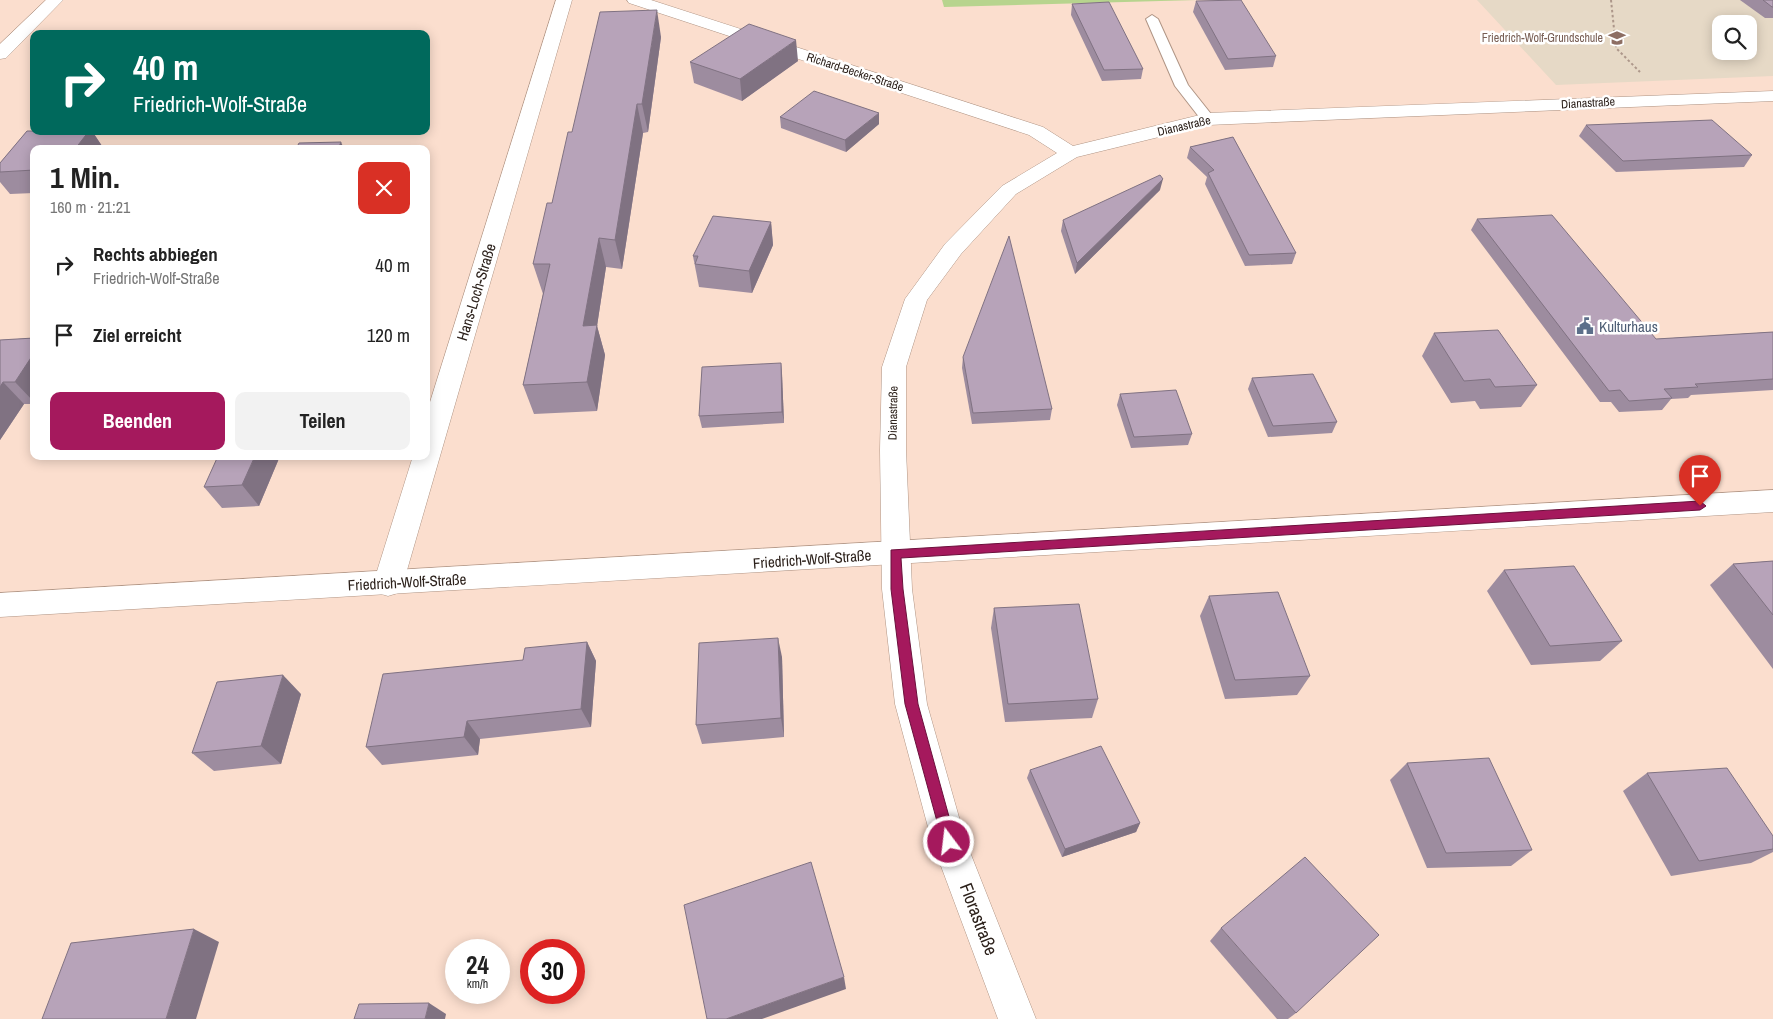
<!DOCTYPE html>
<html lang="de">
<head>
<meta charset="utf-8">
<style>
	:root { --surface:#fff; --page:#f2f2f2; --text:#222; --muted:#767676; --accent:#a5195d }
	body { margin:0; font-family:"Archivo Narrow",sans-serif; background:var(--page); color:var(--text); height:100vh; display:flex; flex-direction:column; font-size:19px; white-space:nowrap }
	* { box-sizing:border-box; margin:0 }
	p { font-size:16px; color:var(--muted) }
	.icon { flex:none; width:28px; height:28px; fill:none; stroke:currentColor; stroke-width:2; stroke-linecap:round; stroke-linejoin:round }
	.map { position:relative; flex:1; overflow:hidden }
	.drawer { position:absolute; left:30px; top:145px; width:400px; height:315px; display:flex; flex-direction:column; background:var(--surface); border-radius:10px; box-shadow:0 2px 12px #0003 }
	.drawer>* { flex:none }
	.banner { position:absolute; left:30px; top:30px; width:400px; height:105px; border-radius:10px; box-shadow:0 2px 12px #0003; background:#00695c; color:#fff; overflow:hidden }
	.fabs { position:absolute; left:1712px; top:15px; display:grid; gap:10px }
	.fabs a { display:grid; place-items:center; width:45px; height:45px; border-radius:10px; background:var(--surface); box-shadow:0 2px 12px #0003; font-size:25px }
	.speed { position:absolute; left:445px; top:939px; display:flex; gap:10px; font-size:25px; font-weight:700; text-align:center }
	.speed>* { display:grid; place-content:center; width:65px; height:65px; border-radius:50%; background:var(--surface); box-shadow:0 2px 12px #0003; line-height:1 }
	.speed small { font-size:12px; font-weight:400 }
	.speed .limit { border:8px solid #d22; background:#fff; color:#111 }
	.pin { position:absolute; display:grid; place-items:center; width:42px; height:42px; color:#fff; margin:-51px -21px; border-radius:50% 50% 50% 0; rotate:-45deg; box-shadow:0 0 5px #0007 }
	.pin .icon { rotate:45deg }
	.me { position:absolute; width:55px; margin:-28px; rotate:345deg; stroke-linejoin:round; filter:drop-shadow(0 0 4px #0008) }
	.turn { display:flex; align-items:center; gap:18px; height:105px; padding:0 20px; font-size:22px }
	.turn .icon { width:65px; height:65px; stroke-width:2.5 }
	.turn b { display:block; font-size:35px; line-height:42px }
	.round { display:grid; place-items:center; flex:none; width:52px; height:52px; border-radius:10px; background:var(--page) }
	.headline { display:flex; align-items:center; justify-content:space-between; height:85px; padding:0 20px }
	h1 { font-size:30px; font-weight:700; line-height:38px }
	.cta { display:flex; gap:10px; margin-top:auto; padding:10px 20px }
	.cta a { flex:1; height:58px; border-radius:10px; background:var(--accent); color:#fff; font-size:20px; font-weight:700; line-height:58px; text-align:center }
	.cta a+a { background:var(--page); color:var(--text) }
	ul { padding:0; list-style:none }
	li { display:flex; align-items:center; gap:15px; height:70px; padding:0 20px }
	li div { flex:1 }
	li b { display:block; font-size:19px }
	li em { font-style:normal }
	.map>svg:first-child { display:block }
</style>
</head>
<body>
<div class="map">
<svg width="1773" height="1019" viewBox="0 0 1773 1019">
	<rect width="100%" height="100%" fill="#fbdece"/>
	<path fill="#e6d9c6" fill-rule="evenodd" d="M1477 0H1773V76L1556 85ZM1721 24H1749V51H1721Z"/>
	<polygon fill="#b7d48e" points="942,0 1197,0 944,7"/>
	<g fill="none" stroke-linecap="round" stroke-linejoin="round">
		<g stroke="#b09585" stroke-width="2">
			<polygon id="service" points="1152,15 1158,19 1188,85 1215,119 1213,122 1203,122 1175,86 1146,19"/>
		</g>
		<g stroke="#b09585" stroke-width="1">
			<g id="minor">
				<polygon points="46,0 63,0 6,58 0,59 0,44"/>
				<polygon points="556,0 572,0 403,584 398,593 388,596 378,593 373,584 413,456 426,456 426,415"/>
				<polygon points="627,0 651,0 1043,127 1073,146 1208,113 1773,91 1773,101 1208,125 1077,157 1016,194 961,254 927,300 906,367 906,450 912,589 927,704 966,842 1036,1019 998,1019 932,842 895,704 882,589 880,450 882,367 905,299 945,244 1002,186 1057,153 1029,135 629,3"/>
			</g>
		</g>
		<g stroke="#b09585" stroke-width="1">
			<polygon id="tertiary" points="1773,490 1773,512 0,617 0,593"/>
		</g>
		<polyline stroke="#ad978a" stroke-width="2" stroke-dasharray="2.5 2.5" stroke-linecap="butt" points="1611,0 1616,48 1640,72"/>
		<use href="#service" fill="#fff" fill-rule="evenodd"/>
		<use href="#minor" fill="#fff" fill-rule="evenodd"/>
		<use href="#tertiary" fill="#fff" fill-rule="evenodd"/>
	</g>
	<g fill="#9d8c9f">
		<polygon points="1740,0 1773,0 1773,18 1765,18"/>
		<polygon points="1196,1 1276,56 1273,67 1225,70 1193,12"/>
		<polygon points="1072,4 1143,69 1141,79 1102,81 1071,15"/>
		<polygon points="661,37 648,132 643,133 622,269 606,267 597,326 605,355 597,411 534,414 523,385 543,294 533,264 552,203 572,132"/>
		<polygon points="798,61 742,101 694,83 690,62"/>
		<polygon points="780,117 879,124 846,152 781,128"/>
		<polygon points="1586,125 1752,155 1744,167 1616,172 1579,136"/>
		<polygon points="27,131 92,131 104,149 34,149 34,193 10,194 0,182 0,163"/>
		<polygon points="1233,137 1296,253 1292,264 1245,266 1205,184 1207,177 1187,158 1190,147"/>
		<polygon points="1160,190 1075,274 1061,231 1063,220"/>
		<polygon points="1477,219 1656,339 1773,332 1773,390 1691,395 1688,398 1671,399 1662,410 1619,412 1611,402 1600,402 1471,230"/>
		<polygon points="771,222 773,245 752,293 699,287 693,256"/>
		<polygon points="1434,333 1537,385 1521,407 1480,409 1475,401 1451,403 1422,356"/>
		<polygon points="34,338 34,404 24,404 0,440 0,340"/>
		<polygon points="963,357 1052,409 1050,420 972,424 962,368"/>
		<polygon points="781,363 782,374 784,423 702,428 699,416"/>
		<polygon points="1252,378 1337,422 1332,433 1268,437 1248,389"/>
		<polygon points="1120,394 1192,434 1188,445 1131,448 1117,405"/>
		<polygon points="280,456 259,506 222,508 204,487"/>
		<polygon points="1773,561 1773,669 1710,585 1733,564"/>
		<polygon points="1504,570 1622,641 1600,661 1531,665 1487,591"/>
		<polygon points="1209,596 1310,676 1297,695 1225,699 1200,616"/>
		<polygon points="994,608 1098,699 1092,718 1005,722 991,628"/>
		<polygon points="587,642 596,661 591,727 480,739 478,755 382,765 366,747 523,660"/>
		<polygon points="782,657 784,737 702,744 696,725"/>
		<polygon points="301,694 281,764 214,771 192,753"/>
		<polygon points="1407,763 1532,850 1511,866 1427,868 1390,780"/>
		<polygon points="1030,770 1140,823 1136,832 1062,857 1027,778"/>
		<polygon points="1647,773 1773,836 1773,852 1751,863 1671,876 1623,791"/>
		<polygon points="1221,928 1296,1013 1288,1019 1277,1019 1210,941"/>
	</g>
	<g fill="#807282">
		<polygon points="657,10 661,37 648,132 642,104"/>
		<polygon points="796,40 798,61 742,101 740,79"/>
		<polygon points="637,104 643,133 622,269 615,240"/>
		<polygon points="879,113 879,124 846,152 845,140"/>
		<polygon points="89,131 92,131 104,149 75,149"/>
		<polygon points="341,142 344,149 338,149"/>
		<polygon points="1163,179 1160,190 1075,274 1077,263"/>
		<polygon points="771,222 773,245 752,293 749,271"/>
		<polygon points="599,238 606,267 597,326 605,355 597,411 587,382 583,326"/>
		<polygon points="34,353 34,402 15,382"/>
		<polygon points="781,363 782,374 784,423 782,412"/>
		<polygon points="3,382 24,404 0,440 0,387"/>
		<polygon points="255,456 280,456 259,506 242,485"/>
		<polygon points="778,638 782,657 784,737 781,718"/>
		<polygon points="587,642 596,661 591,727 581,709"/>
		<polygon points="283,675 301,694 281,764 261,746"/>
		<polygon points="467,721 480,739 478,755 464,737"/>
		<polygon points="1140,823 1136,832 1062,857 1065,849"/>
		<polygon points="194,929 219,942 196,1019 166,1019"/>
		<polygon points="844,977 846,989 762,1019 726,1019"/>
		<polygon points="429,1003 446,1014 445,1019 425,1019"/>
	</g>
	<g fill="#b7a3b9" stroke="#807282">
		<polygon points="1241,0 1276,56 1228,59 1196,1"/>
		<polygon points="1763,0 1773,0 1773,7 1772,7"/>
		<polygon points="1109,2 1143,69 1104,70 1072,4"/>
		<polygon points="657,10 642,104 637,104 615,240 599,238 583,326 597,325 587,382 523,385 550,264 533,264 547,203 552,203 568,132 572,132 600,12"/>
		<polygon points="749,24 796,40 740,79 690,62"/>
		<polygon points="814,91 879,113 845,140 780,117"/>
		<polygon points="1712,120 1752,155 1623,161 1586,125"/>
		<polygon points="27,131 89,131 75,149 34,149 34,170 0,172 0,163"/>
		<polygon points="1233,137 1296,253 1249,255 1208,173 1214,170 1190,147"/>
		<polygon points="341,142 338,149 296,149 299,143"/>
		<polygon points="1160,175 1163,179 1077,263 1063,220"/>
		<polygon points="1552,215 1656,339 1773,332 1773,379 1695,384 1698,387 1664,389 1672,398 1629,401 1620,390 1609,391 1477,219"/>
		<polygon points="713,216 771,222 749,271 695,264 698,256 693,256"/>
		<polygon points="1009,236 1052,409 973,413 963,357"/>
		<polygon points="1498,330 1537,385 1495,387 1490,379 1464,381 1434,333"/>
		<polygon points="34,338 34,353 15,382 3,382 0,387 0,340"/>
		<polygon points="781,363 782,412 699,416 702,367"/>
		<polygon points="1313,374 1337,422 1273,426 1252,378"/>
		<polygon points="1176,390 1192,434 1134,437 1120,394"/>
		<polygon points="218,456 255,456 242,485 204,487"/>
		<polygon points="1773,561 1773,615 1733,564"/>
		<polygon points="1574,566 1622,641 1550,646 1504,570"/>
		<polygon points="1278,592 1310,676 1235,680 1209,596"/>
		<polygon points="1079,604 1098,699 1008,704 994,608"/>
		<polygon points="778,638 781,718 696,725 699,643"/>
		<polygon points="587,642 581,709 467,721 464,737 366,747 383,674 523,660 525,648"/>
		<polygon points="283,675 261,746 192,753 217,682"/>
		<polygon points="1101,746 1140,823 1065,849 1030,770"/>
		<polygon points="1489,758 1532,850 1446,853 1407,763"/>
		<polygon points="1727,768 1773,836 1773,849 1699,861 1647,773"/>
		<polygon points="1305,857 1379,935 1296,1013 1221,928"/>
		<polygon points="811,862 844,977 726,1019 707,1019 684,905"/>
		<polygon points="194,929 166,1019 42,1019 71,943"/>
		<polygon points="429,1003 425,1019 354,1019 359,1004"/>
	</g>
	<polygon fill="#a5195d" stroke="#6b103c" points="1700,501 1706,506 1700,510 901,558 903,589 918,704 956,842 954,847 949,849 944,847 905,704 891,589 891,550"/>
	<defs>
		<g id="school-bare" transform="scale(1.35)"><path d="M0-5L7-2L0 1L-7-2ZM-4 1L0 2.5L4 1V4Q0 6-4 4Z" fill="#8d6e63" stroke="#fff" stroke-width="2.5" paint-order="stroke"/></g>
		<g id="civic-bare" transform="scale(1.35)"><path d="M-.6-6.5H3V-4.5H.6V-3L4-1V1h2V6H-6V1h2V-1L-.6-3ZM-1.2 2.5V6h2.4V2.5Z" fill="#5c6f8a" stroke="#fff" stroke-width="2.5" paint-order="stroke"/></g>
	</defs>
	<g fill-rule="evenodd">
		<use href="#school-bare" x="1617" y="38"/>
		<use href="#civic-bare" x="1585" y="326"/>
	</g>
	<g text-anchor="middle" dominant-baseline="central" stroke-width="5" stroke-linejoin="round" paint-order="stroke">
		<g font-size="12" fill="#785e54" stroke="#fff" text-anchor="end">
			<text x="1603" y="38">Friedrich-Wolf-Grundschule</text>
		</g>
		<g font-size="12" fill="#2d221c" stroke="#fff">
			<text transform="translate(855 72) rotate(18)">Richard-Becker-Straße</text>
			<text transform="translate(1588 103) rotate(-3)">Dianastraße</text>
			<text transform="translate(1184 126) rotate(-13)">Dianastraße</text>
			<text transform="translate(893 413) rotate(-89)">Dianastraße</text>
		</g>
		<g font-size="15" fill="#2d221c" stroke="#fff">
			<text transform="translate(476 292) rotate(-73)">Hans-Loch-Straße</text>
			<text transform="translate(812 559) rotate(-4)">Friedrich-Wolf-Straße</text>
			<text transform="translate(407 582) rotate(-3)">Friedrich-Wolf-Straße</text>
		</g>
		<g font-size="15" fill="#4e5e75" stroke="#fff" text-anchor="start">
			<text x="1599" y="326">Kulturhaus</text>
		</g>
		<g font-size="18" fill="#2d221c" stroke="#fff">
			<text transform="translate(979 919) rotate(69)">Florastraße</text>
		</g>
	</g>
</svg>
<div class="fabs">
<a><svg class="icon" aria-label="search" viewBox="0 0 24 24"><circle cx="10" cy="10" r="6"/><path d="M15 15l6 6"/></svg></a>
</div>
<div class="speed"><div>24<small>km/h</small></div><div class="limit">30</div></div>
<div class="pin" style="left:1700px;top:506px;background:#d93025"><svg class="icon" aria-label="arrive" viewBox="0 0 24 24"><path d="M6 21V4h12l-3 4 3 4H6"/></svg></div>
<svg class="me" style="left:949px;top:842px" viewBox="-20 -20 40 40"><circle r="17" fill="#a5195d" stroke="#fff" stroke-width="3"/><path d="M0-11L8 9 0 5-8 9z" fill="#fff"/></svg>
<div class="banner">
<div class="turn"><svg class="icon" aria-label="right" viewBox="0 0 24 24"><path d="M7 20v-9h11M14 6l5 5-5 5"/></svg><div><b>40 m</b>Friedrich-Wolf-Straße</div></div>
</div>
<section class="drawer">
<div class="headline"><div><h1>1 Min.</h1><p>160 m · 21:21</p></div><a class="round" style="background:#d93025;color:#fff"><svg class="icon" aria-label="close" viewBox="0 0 24 24"><path d="M6 6l12 12M18 6L6 18"/></svg></a></div>
<ul>
<li><svg class="icon" aria-label="right" viewBox="0 0 24 24"><path d="M7 20v-9h11M14 6l5 5-5 5"/></svg><div><b>Rechts abbiegen</b><p>Friedrich-Wolf-Straße</p></div><em>40 m</em></li>
<li><svg class="icon" aria-label="arrive" viewBox="0 0 24 24"><path d="M6 21V4h12l-3 4 3 4H6"/></svg><div><b>Ziel erreicht</b></div><em>120 m</em></li>
</ul>
<div class="cta"><a>Beenden</a><a>Teilen</a></div>
</section>
</div>
</body>
</html>
